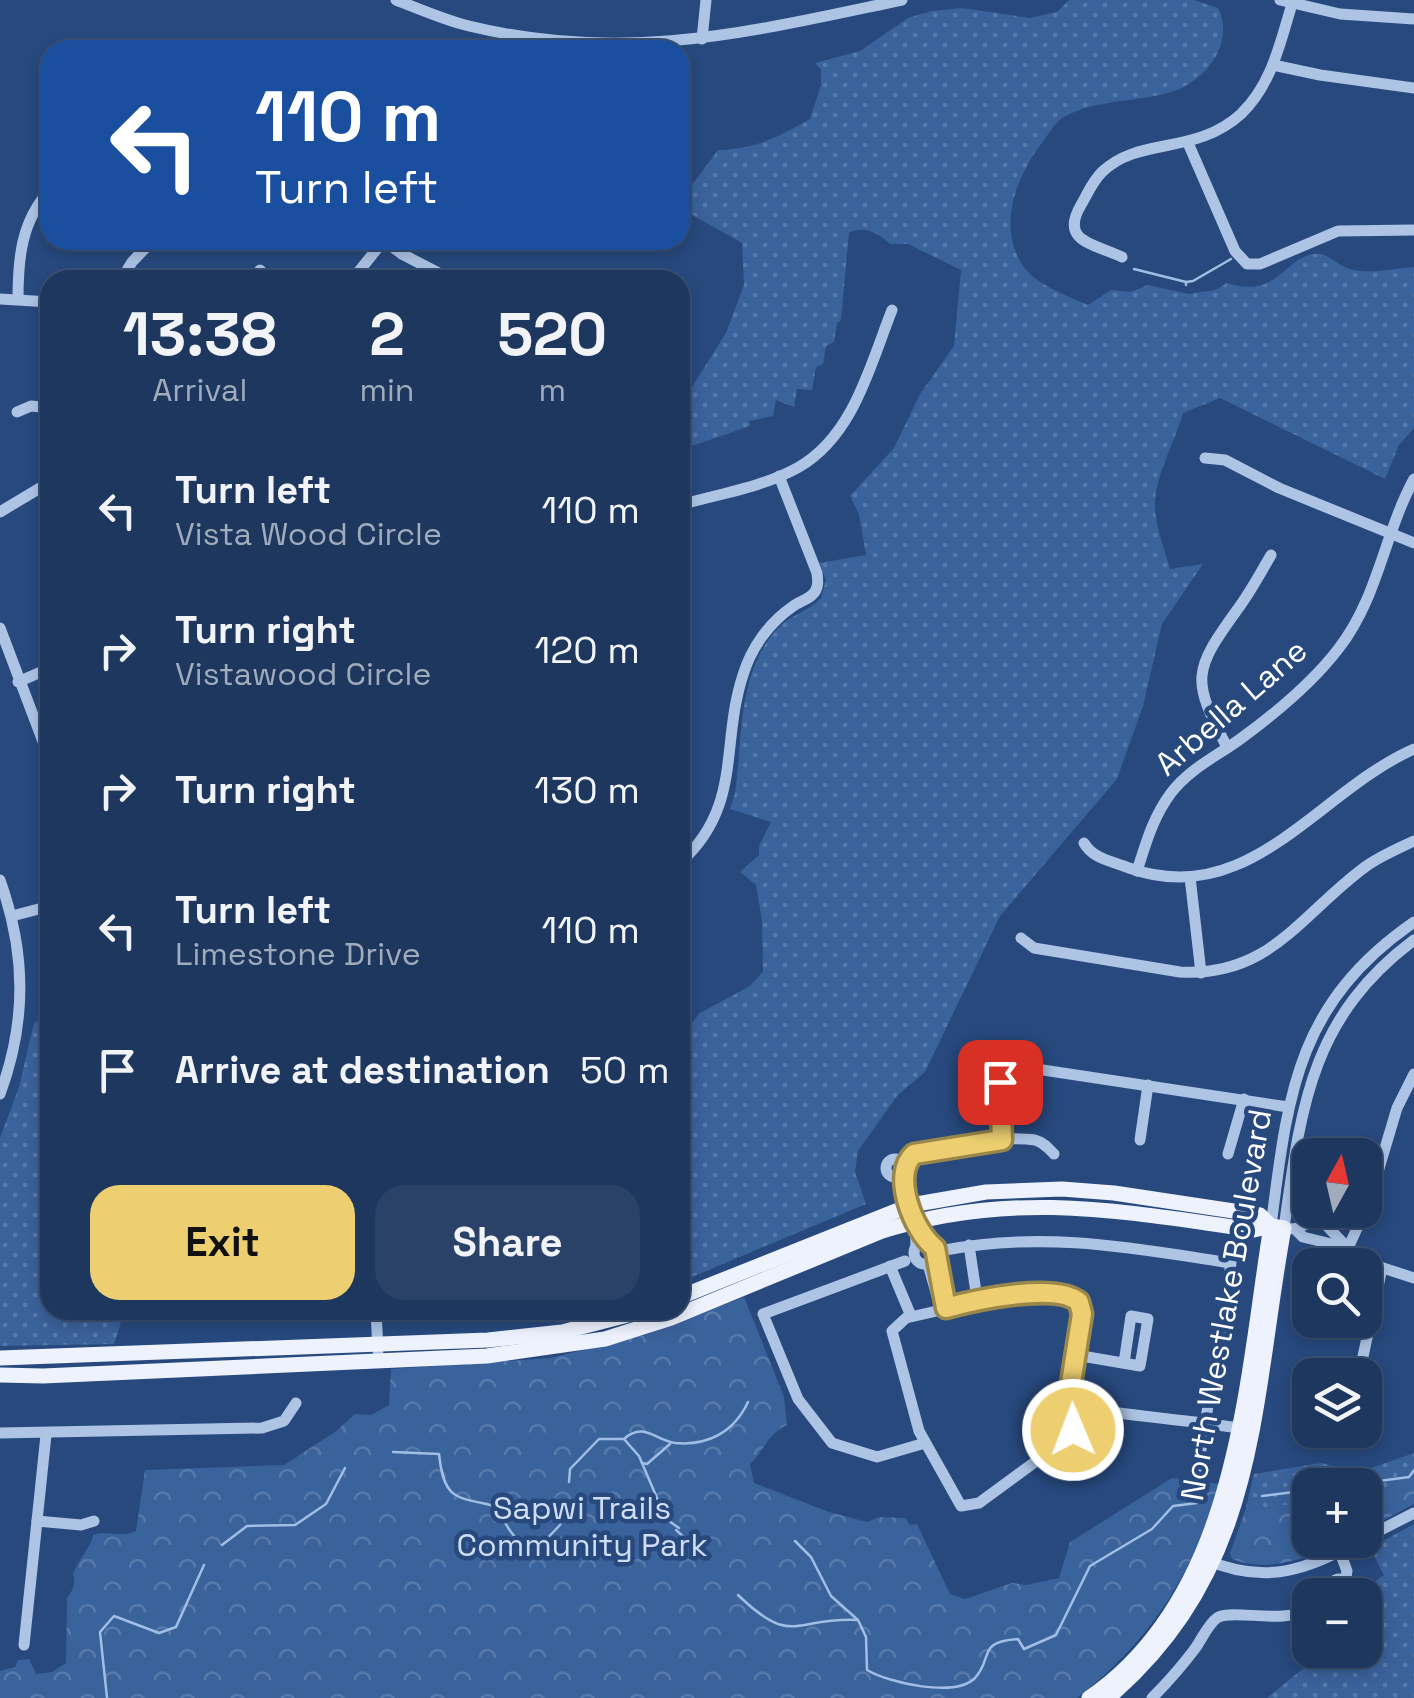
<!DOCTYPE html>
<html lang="en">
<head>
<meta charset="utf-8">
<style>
	:root { --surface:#1d375e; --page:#2a4267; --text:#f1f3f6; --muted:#a0acbc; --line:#3b5173; --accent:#edcf72 }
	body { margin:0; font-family:"Space Grotesk",sans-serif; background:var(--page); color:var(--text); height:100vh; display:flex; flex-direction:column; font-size:38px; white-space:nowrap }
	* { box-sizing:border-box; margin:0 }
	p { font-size:32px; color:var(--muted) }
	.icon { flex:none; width:55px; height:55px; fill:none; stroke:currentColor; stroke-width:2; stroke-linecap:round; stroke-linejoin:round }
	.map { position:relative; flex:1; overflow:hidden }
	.drawer { position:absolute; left:40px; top:270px; width:650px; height:1050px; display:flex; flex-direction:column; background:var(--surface); border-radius:30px; box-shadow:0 5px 15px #0003,0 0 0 2px var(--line) }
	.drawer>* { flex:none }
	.top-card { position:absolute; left:40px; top:40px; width:650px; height:210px; border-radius:30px; box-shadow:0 5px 15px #0003,0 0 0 2px var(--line); background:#1a4fa0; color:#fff; overflow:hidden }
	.needle { width:65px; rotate:8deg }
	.fabs { position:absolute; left:1292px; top:1138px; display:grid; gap:20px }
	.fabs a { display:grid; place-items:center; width:90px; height:90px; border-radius:20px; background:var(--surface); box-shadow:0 5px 15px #0003,0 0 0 2px var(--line); font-size:50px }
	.pin { position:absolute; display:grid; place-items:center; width:85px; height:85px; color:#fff; margin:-42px; border-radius:20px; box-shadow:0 5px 15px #0006 }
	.me { position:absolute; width:110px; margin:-55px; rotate:359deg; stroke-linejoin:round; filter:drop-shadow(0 0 8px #0008) }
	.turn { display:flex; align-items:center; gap:35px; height:210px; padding:0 50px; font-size:45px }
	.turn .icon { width:130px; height:130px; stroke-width:2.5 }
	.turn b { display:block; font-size:70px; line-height:85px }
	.eta { display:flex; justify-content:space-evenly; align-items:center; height:170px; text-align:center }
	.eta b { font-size:60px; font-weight:700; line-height:70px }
	.action { display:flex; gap:20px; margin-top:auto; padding:20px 50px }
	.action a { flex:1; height:115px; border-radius:30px; background:var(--accent); color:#111; font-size:40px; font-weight:700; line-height:115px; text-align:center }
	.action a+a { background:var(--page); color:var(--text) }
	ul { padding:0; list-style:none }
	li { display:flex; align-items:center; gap:30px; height:140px; padding:0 50px }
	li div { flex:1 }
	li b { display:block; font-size:38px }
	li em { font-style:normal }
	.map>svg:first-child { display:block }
</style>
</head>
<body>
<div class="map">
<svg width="1414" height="1698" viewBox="0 0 1414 1698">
	<defs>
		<pattern id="grass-dots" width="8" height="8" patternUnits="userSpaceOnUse" patternTransform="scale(2.5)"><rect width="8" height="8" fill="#3a629b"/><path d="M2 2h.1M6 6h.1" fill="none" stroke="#587aaa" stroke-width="1.8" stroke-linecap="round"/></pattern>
		<pattern id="park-crowns" width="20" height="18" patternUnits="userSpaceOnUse" patternTransform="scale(2.5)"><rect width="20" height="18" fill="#3a629b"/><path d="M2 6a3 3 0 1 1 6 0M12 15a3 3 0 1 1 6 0" fill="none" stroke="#587aaa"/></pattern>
	</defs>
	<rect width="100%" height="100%" fill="#27497e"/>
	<g fill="url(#grass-dots)">
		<path d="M1069 0H1194L1218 8C1235 41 1208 79 1174 91 1138 103 1098 98 1064 117 1055 122 1050 132 1044 140 1017 175 996 225 1023 266 1036 285 1068 296 1088 305L1111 290 1130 292 1148 285 1189 294 1215 290 1227 283C1281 301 1286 250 1321 254 1331 256 1340 267 1350 269 1367 275 1396 268 1414 267V428L1399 445 1385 479 1220 398 1183 413C1175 442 1154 478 1155 506 1155 526 1165 550 1170 569L1203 564 1162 624 1143 706 1117 779 1000 916 925 1072 897 1096 858 1151 855 1172 866 1204 687 1279 689 1254 680 1251V1029L685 1031 700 1013 750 986 763 972 762 920 756 885 740 872 759 855V846L771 822 730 809 735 793C743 737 737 673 777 629 790 615 809 611 821 598L826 580 819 563 866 555 859 514 850 496 894 448 920 394 954 346 961 270 908 244H890C878 233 864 225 849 233L841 320 837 323 834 342 826 346 823 364 816 367 812 390 797 389 794 407 776 400 773 416 749 421 750 426 680 450V406L726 333 744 285 742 243 680 208V201L718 150C755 149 779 137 810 119L821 85V70L815 63 860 51 908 18 931 11 963 8 1030 18 1057 12Z"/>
		<polygon points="50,1013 50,1310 128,1310 124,1313 114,1344 0,1346 0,1138 19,1087 34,1023"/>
		<polygon points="1414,1453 1414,1471 1378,1493 1365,1495 1365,1485 1310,1485 1310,1502 1245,1511 1254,1474 1321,1463 1360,1472"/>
		<polygon points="1414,1524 1414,1698 1267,1698 1326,1650 1365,1650 1365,1595 1356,1595 1384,1575 1370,1548"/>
	</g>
	<g fill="url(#park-crowns)">
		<path d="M744 1297 784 1397 787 1425C768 1433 764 1451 750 1464L754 1483 829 1512 867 1522 880 1517 905 1518 910 1525 917 1524 950 1594 965 1599 1012 1583 1026 1585 1059 1578 1070 1542 1172 1478 1220 1484C1196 1570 1148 1644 1077 1698H0V1671L15 1667 18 1660 29 1659 36 1674 52 1672 66 1663 67 1598C73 1590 76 1584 73 1574 78 1561 92 1545 93 1535 107 1530 123 1538 136 1531L145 1470 284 1465 335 1432 355 1414 371 1415 389 1405 391 1369 550 1358 648 1334Z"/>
		<polygon points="1414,1471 1414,1504 1365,1530 1365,1495 1378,1493"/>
		<path d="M1310 1502V1540H1346C1313 1557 1268 1574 1232 1559L1230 1553 1245 1511Z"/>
	</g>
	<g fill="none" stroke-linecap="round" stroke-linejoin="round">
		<g stroke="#a1bee5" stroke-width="2.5">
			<polyline points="1134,269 1186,282"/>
			<polyline points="1186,285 1186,282 1193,281 1231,259"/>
			<path d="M624 1439C644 1421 656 1441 675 1443 708 1446 734 1432 748 1402"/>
			<path d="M393 1452 439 1454C444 1500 455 1497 496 1506 507 1526 514 1546 539 1547L560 1525 565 1510"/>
			<polyline points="642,1463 647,1464 670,1444"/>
			<polyline points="569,1482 570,1469 599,1439 624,1439 639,1456 666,1519 679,1528"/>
			<polyline points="1349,1485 1409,1477 1414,1470"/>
			<polyline points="1262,1496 1310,1490"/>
			<polyline points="676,1530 686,1539"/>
			<path d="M795 1541 811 1557 831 1596 858 1620 866 1637 867 1670C889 1683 955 1698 975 1678 994 1657 976 1642 1018 1639L1024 1649 1056 1635 1090 1566 1152 1529 1173 1506 1197 1503"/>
			<polyline points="222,1545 247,1526 295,1525 326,1504 345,1468"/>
			<path d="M738 1595C793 1648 794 1617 857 1620"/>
			<polyline points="107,1698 100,1632 114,1616 159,1633 176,1627 204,1565"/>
		</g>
		<g stroke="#adc4e5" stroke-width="11">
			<path d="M396 0C420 9 444 20 469 26 625 64 749 32 902 0"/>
			<polyline points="1280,0 1340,14 1414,19"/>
			<polyline points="702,39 706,0"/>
			<polyline points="1273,65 1320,75 1414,88"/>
			<polyline points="1188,143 1235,251 1247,264 1260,264 1338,231 1414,230"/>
			<polyline points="383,240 402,254 452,280"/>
			<polyline points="611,240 624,240"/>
			<path d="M1122 257C1095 244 1059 242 1081 205 1088 193 1092 182 1102 172 1139 136 1195 156 1241 114 1272 84 1280 43 1292 4"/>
			<polyline points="260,270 270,280"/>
			<polyline points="121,280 132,262 153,240"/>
			<polyline points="352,280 384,240"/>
			<polyline points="0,299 50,302"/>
			<path d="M18 299C18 259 21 221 50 190"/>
			<polyline points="17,412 31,406 50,408"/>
			<polyline points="1205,458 1225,460 1279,488 1414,543"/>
			<path d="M680 505C718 494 764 487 799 467 854 435 870 365 892 310"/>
			<polyline points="0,512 50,482"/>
			<polyline points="0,628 50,760"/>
			<polyline points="18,682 50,668"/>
			<path d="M1227 747C1191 679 1193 671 1237 610 1250 593 1260 574 1271 555"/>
			<path d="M1084 843C1093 859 1112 861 1129 868 1249 911 1318 791 1414 749"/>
			<path d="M680 863C743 806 720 745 743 675 751 648 769 623 792 607 798 602 807 600 812 595 819 589 818 581 817 573L779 476"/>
			<path d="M1137 871C1146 843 1153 817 1171 793 1191 767 1218 756 1243 737 1277 712 1314 681 1339 648 1378 598 1384 534 1414 479"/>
			<polyline points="1190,877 1201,973"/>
			<path d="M0 880C26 953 27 1021 0 1094"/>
			<polyline points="12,916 50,906"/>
			<path d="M1021 938 1034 948 1180 972C1270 977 1300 915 1365 867 1380 856 1397 849 1414 841"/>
			<polyline points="680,958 686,959"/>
			<polyline points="1140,1140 1148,1085"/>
			<path d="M1002 1141C1002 1116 992 1077 1016 1066L1288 1107"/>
			<polyline points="1228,1154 1244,1099"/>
			<circle cx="895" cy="1168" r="9"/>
			<path d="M904 1164C925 1144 1006 1135 1035 1140 1043 1142 1048 1148 1054 1154"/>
			<polyline points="899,1176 915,1221 916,1246"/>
			<path d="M1271 1226C1288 1094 1296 1004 1414 922"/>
			<polyline points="1295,1229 1313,1221 1323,1222 1348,1248 1380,1267 1414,1278"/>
			<circle cx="925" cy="1253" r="11"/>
			<polyline points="969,1245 977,1299"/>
			<path d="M1348 1248 1303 1237 1295 1229 1284 1228C1301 1108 1310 1018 1414 940"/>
			<polyline points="1348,1248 1369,1202 1397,1108 1414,1074"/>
			<path d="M945 1250C1045 1231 1132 1248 1231 1263L1197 1474"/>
			<polyline points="936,1257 946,1307"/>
			<polyline points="905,1261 763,1314 798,1399 832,1443 877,1457 925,1443"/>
			<polyline points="928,1264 937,1296 946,1307"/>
			<polyline points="890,1266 911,1316"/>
			<polygon points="1007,1295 1065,1295 1079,1303 1082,1315 1069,1396 1073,1424 1069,1437 979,1503 961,1506 919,1431 892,1331 906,1318"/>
			<polyline points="376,1310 378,1351"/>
			<polyline points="1076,1355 1140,1366 1148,1319 1131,1316 1124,1363"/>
			<polyline points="1359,1375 1382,1268"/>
			<path d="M1071 1406C1127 1416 1182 1419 1239 1428"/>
			<polyline points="1325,1432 1328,1430"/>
			<polyline points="0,1433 262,1428 284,1421 296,1403"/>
			<polyline points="37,1521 81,1525 94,1521"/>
			<polyline points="1365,1538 1414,1513"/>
			<polyline points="1340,1552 1347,1571 1345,1583"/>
			<path d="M1204 1559C1266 1586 1306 1570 1362 1540"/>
			<circle cx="1339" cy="1586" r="7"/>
			<polyline points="24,1645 46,1435"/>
			<path d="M1152 1698C1167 1683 1181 1667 1194 1650 1201 1641 1208 1624 1217 1618 1231 1608 1283 1625 1310 1609"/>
		</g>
		<g stroke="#edf2fd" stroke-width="15">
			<polyline points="680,1297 911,1205 986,1192 1062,1189 1114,1193 1260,1215 1271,1226"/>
			<polyline points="0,1358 488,1340 562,1332 647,1310"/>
			<path d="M0 1375 43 1376 487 1356 605 1339 671 1318 882 1231C1014 1190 1121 1211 1254 1230L1271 1226 1284 1228C1251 1408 1260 1568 1108 1698"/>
			<path d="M1089 1698C1238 1596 1245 1386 1271 1226"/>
		</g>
	</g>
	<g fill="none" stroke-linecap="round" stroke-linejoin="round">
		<g stroke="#9a874a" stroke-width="25">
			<path id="route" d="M1000 1082 1002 1140 914 1154C891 1174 913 1231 935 1248L946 1308C975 1300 1056 1282 1079 1302L1082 1314 1069 1396 1073 1430"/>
		</g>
		<use href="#route" stroke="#edcf72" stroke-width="18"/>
	</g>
	<g text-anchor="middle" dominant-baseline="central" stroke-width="9" stroke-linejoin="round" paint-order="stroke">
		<g font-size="32" fill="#fff" stroke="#27497e">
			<text transform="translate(1231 707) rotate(-41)">Arbella Lane</text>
			<text transform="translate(1226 1305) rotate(-80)">North Westlake Boulevard</text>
		</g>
		<g font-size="32" fill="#cfdef4" stroke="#27497e">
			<text x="582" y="1508">Sapwi Trails<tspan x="582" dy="37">Community Park</tspan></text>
		</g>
	</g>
</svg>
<div class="fabs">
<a><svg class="needle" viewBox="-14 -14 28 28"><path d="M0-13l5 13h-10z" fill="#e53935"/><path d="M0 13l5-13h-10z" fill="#a0acbc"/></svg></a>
<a><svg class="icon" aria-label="search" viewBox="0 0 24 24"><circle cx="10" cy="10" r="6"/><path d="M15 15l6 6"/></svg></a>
<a><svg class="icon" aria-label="layers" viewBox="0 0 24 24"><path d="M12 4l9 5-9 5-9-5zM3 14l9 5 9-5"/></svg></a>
<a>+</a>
<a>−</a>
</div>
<div class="pin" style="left:1000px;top:1082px;background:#d93025"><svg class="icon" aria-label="arrive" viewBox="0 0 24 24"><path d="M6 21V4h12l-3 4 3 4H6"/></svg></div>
<svg class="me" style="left:1073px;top:1430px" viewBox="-20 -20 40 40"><circle r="17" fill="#edcf72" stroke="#fff" stroke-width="3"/><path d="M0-11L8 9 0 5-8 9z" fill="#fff"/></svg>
<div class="top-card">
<div class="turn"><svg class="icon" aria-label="left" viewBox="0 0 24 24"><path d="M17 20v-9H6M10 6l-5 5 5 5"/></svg><div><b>110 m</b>Turn left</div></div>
</div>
<section class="drawer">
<div class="eta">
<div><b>13:38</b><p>Arrival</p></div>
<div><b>2</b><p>min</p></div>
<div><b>520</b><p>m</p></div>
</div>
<ul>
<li><svg class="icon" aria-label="left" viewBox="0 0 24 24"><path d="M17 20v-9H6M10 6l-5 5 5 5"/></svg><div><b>Turn left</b><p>Vista Wood Circle</p></div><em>110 m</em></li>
<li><svg class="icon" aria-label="right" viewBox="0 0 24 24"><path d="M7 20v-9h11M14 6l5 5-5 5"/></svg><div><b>Turn right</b><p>Vistawood Circle</p></div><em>120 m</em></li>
<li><svg class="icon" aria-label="right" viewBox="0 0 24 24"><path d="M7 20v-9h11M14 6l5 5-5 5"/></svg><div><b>Turn right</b></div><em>130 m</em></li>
<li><svg class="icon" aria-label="left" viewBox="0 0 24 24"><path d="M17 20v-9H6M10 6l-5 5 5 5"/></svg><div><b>Turn left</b><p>Limestone Drive</p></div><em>110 m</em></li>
<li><svg class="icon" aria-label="arrive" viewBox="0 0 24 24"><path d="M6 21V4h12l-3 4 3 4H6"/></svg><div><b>Arrive at destination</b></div><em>50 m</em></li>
</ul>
<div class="action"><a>Exit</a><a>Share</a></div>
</section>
</div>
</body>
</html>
